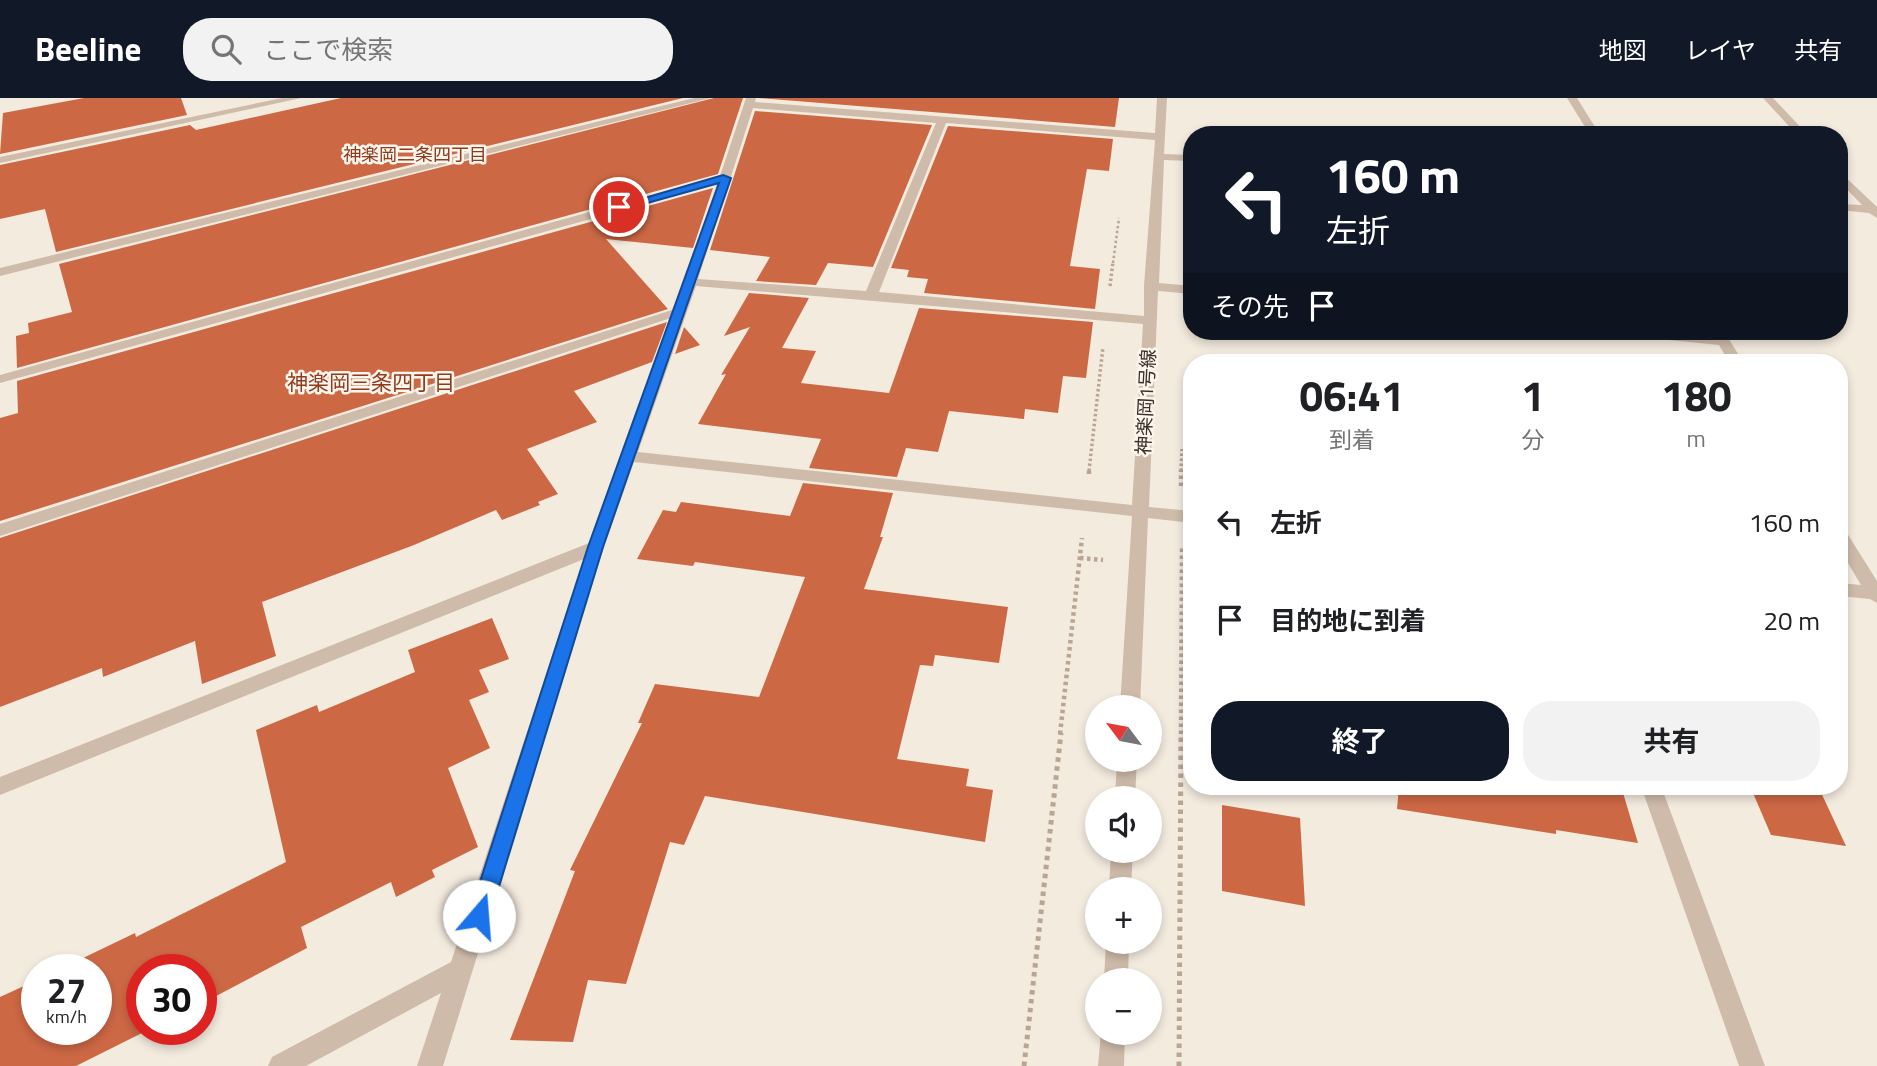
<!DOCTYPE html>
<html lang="ja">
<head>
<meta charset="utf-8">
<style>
	:root { --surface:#fff; --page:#f2f2f2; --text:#202124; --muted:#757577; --accent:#111827 }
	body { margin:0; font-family:"Titillium Web","Noto Sans JP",sans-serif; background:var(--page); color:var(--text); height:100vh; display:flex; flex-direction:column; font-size:26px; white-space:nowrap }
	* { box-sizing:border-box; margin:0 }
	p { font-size:23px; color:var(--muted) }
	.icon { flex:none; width:38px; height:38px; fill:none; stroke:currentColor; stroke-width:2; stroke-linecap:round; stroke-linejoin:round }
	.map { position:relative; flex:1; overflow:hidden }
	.side { position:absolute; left:1183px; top:256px; width:665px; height:441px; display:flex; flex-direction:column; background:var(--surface); border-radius:28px; box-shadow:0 4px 10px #0003 }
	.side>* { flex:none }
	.top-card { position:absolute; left:1183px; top:28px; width:665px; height:214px; border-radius:28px; box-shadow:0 4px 10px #0003; background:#111827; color:#fff; overflow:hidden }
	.needle { width:46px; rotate:302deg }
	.controls { position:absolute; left:1085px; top:597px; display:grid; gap:14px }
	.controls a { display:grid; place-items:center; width:77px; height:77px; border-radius:50%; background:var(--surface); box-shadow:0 4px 10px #0003; font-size:35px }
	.speed { position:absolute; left:21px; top:856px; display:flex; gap:14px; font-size:35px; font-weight:700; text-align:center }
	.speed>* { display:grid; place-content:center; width:91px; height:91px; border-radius:50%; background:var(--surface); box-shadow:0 4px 10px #0003; line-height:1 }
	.speed small { font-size:18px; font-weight:400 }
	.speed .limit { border:10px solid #d22; background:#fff; color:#111 }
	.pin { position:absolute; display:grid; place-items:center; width:60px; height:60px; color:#fff; margin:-30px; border:4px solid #fff; border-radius:50%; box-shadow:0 2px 7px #0007 }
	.me { position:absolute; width:77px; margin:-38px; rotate:18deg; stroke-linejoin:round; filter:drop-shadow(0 0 5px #0008) }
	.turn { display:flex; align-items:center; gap:24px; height:147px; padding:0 28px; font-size:32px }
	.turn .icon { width:91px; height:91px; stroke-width:2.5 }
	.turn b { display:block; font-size:49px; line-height:60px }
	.then { display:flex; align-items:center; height:66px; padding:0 28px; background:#0003; gap:14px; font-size:26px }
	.eta { display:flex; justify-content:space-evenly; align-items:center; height:119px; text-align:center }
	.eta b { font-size:42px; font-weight:700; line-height:49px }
	.action { display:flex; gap:14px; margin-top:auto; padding:14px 28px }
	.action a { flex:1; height:80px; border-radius:28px; background:var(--accent); color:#fff; font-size:28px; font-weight:700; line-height:80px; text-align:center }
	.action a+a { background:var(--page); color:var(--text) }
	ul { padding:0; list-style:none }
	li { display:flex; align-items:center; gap:21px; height:98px; padding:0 28px }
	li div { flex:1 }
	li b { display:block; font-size:26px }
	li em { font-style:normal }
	header { display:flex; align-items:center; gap:42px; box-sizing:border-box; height:98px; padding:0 35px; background:var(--accent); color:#fff }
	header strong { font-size:33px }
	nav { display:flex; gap:38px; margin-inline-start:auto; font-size:24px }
	.search { width:490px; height:63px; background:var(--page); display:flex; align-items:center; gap:18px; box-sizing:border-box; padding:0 24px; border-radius:28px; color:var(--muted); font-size:26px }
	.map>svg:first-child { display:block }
</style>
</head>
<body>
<header>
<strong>Beeline</strong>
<div class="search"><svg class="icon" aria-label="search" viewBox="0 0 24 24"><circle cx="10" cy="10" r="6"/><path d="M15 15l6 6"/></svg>ここで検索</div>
<nav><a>地図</a><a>レイヤ</a><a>共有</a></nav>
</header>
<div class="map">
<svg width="1877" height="968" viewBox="0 0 1877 968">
	<rect width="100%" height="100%" fill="#f4ebdf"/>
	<g fill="#cd6845">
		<polygon points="84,0 181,0 187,17 0,56 3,15"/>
		<polygon points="341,0 683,0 56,154 45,111 0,121 0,67 190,27 196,32"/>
		<polygon points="714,0 743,0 718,76 17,270 16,238 29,235 28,225 72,214 59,166"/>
		<polygon points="758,0 1119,0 1115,29"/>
		<polygon points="755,13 932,27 873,169 828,165 816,187 756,183 770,159 710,152"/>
		<polygon points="948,28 1113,41 1109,73 1087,71 1070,168 1100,171 1095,211 924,195 928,181 907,179 909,172 891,170"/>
		<polygon points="713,90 693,150 606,141 668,211 0,423 0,320 18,315 17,283"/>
		<polygon points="749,195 809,200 782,250 816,253 801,285 889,295 919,210 1093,224 1086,280 1063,278 1058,315 1025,311 1024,321 949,313 938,354 906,350 897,379 809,370 821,341 698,326 726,276 721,277 750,229 724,238"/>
		<polygon points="667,224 652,264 574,293 597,324 527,351 558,396 538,404 540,407 502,422 496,412 414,447 262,504 276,558 202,586 195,543 103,579 102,570 0,609 0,440"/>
		<polygon points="684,229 700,247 675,256"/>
		<polygon points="803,385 893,395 880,439 883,439 864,491 1008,509 999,565 935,557 933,568 920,567 897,661 969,671 966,688 993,692 985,744 705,698 684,747 670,744 626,886 588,882 573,944 510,942 575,773 570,772 642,625 638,625 655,586 759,599 805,479 695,464 693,468 637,461 663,412 676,414 681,404 790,418"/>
		<polygon points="492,520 509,561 479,572 489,594 469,602 490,650 448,670 478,749 432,772 435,779 396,799 391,784 301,829 307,850 201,906 201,872 142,872 142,931 150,931 76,968 0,968 0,899 37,882 37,931 96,931 96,872 58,872 135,835 136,839 286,764 256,632 317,607 319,614 415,574 408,552"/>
		<polygon points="1399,688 1621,688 1638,745 1556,732 1556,736 1397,711"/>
		<polygon points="1750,688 1818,688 1846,748 1771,737"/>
		<polygon points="1222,707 1300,720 1305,808 1222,793"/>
	</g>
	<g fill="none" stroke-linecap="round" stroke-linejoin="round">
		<polyline stroke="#baa594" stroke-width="2.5" stroke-dasharray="2.5 2.5" stroke-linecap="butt" points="1113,165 1119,120"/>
		<g stroke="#baa594" stroke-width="3.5" stroke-dasharray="2.5 2.5" stroke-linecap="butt">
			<polyline points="1110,188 1113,164"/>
			<polyline points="1089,373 1103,249"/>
			<polyline points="1181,373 1182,351"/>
		</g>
		<g stroke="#baa594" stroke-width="4.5" stroke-dasharray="3.5 3.5" stroke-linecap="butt">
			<polyline points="1089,376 1089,372"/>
			<polyline points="1181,388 1181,372"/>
			<polyline points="1080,460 1103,462"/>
			<polyline points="1060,636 1082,440"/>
			<polyline points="1181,636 1182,449"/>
		</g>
		<g stroke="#baa594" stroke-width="5" stroke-dasharray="4.5 4.5" stroke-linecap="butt">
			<polyline points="1024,968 1061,635"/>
			<polyline points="1179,968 1181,635"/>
		</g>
		<g fill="#cebbaa" fill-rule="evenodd">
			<polygon points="282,0 301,0 0,65 0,59"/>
			<polygon points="694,0 711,0 0,178 0,170"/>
			<path d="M746 0H756L755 4 1155 35 1157 0H1167L1164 56 1192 57V63L1164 62 1159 185 1192 188V196L1158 193 1149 409 1192 413V425L1148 420 1140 609H1120L1132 418 634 364 604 449 443 968H417L441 895 306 968H268L272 959 451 864 584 461 0 697V679L589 445 671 220 0 438V426L675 211 717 86 0 285V277L720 78ZM753 10 936 25 866 193 698 181ZM946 25 1155 42 1144 188V218L879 194ZM696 188 1143 226 1132 407 638 354Z"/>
			<polygon points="1567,0 1577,0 1600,37 1590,37"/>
			<polygon points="1763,0 1773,0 1808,37 1797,37"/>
			<polygon points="1839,73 1877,109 1877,120 1869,115 1839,112 1839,106 1862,107 1839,83"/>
			<polygon points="1612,233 1659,233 1714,238 1712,233 1724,233 1743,264 1729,264 1719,247 1619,237"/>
			<polygon points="1839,430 1845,432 1877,483 1877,505 1870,501 1839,498 1839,485 1861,487 1839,450"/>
			<polygon points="1117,662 1137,662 1135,700 1115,700"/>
			<polygon points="1641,688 1661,688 1765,968 1739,968"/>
			<polygon points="1111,752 1133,752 1131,791 1109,791"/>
			<polygon points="1106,844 1129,844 1128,882 1104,882"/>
			<polygon points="1101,934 1125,934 1124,968 1098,968"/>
		</g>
	</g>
	<polygon fill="#1a73e8" stroke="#114b97" stroke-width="2" points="723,77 731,80 603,449 490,818 486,825 479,828 472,825 469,818 588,449 719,85 619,113 614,109"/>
	<g text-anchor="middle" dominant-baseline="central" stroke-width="5" stroke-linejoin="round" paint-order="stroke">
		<g font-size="18" fill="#8f3b1d" stroke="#fbf5ec">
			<text x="415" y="56">神楽岡二条四丁目</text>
		</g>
		<g font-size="19" fill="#3b2f2a" stroke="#fbf5ec">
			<text transform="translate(1145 304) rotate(-87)">神楽岡1号線</text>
		</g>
		<g font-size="21" fill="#8f3b1d" stroke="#fbf5ec">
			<text x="371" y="284">神楽岡三条四丁目</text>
		</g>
	</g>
</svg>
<div class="controls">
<a><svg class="needle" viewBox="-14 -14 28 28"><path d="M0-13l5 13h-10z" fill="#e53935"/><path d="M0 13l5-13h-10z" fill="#757577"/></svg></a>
<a><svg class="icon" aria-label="sound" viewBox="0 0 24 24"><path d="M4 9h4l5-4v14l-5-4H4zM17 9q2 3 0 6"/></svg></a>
<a>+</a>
<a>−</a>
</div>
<div class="speed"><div>27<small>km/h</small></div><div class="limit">30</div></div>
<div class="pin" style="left:619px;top:109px;background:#d93025"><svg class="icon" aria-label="arrive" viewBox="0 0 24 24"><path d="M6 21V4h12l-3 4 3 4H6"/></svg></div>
<svg class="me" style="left:479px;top:818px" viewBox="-20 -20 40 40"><circle r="19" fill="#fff"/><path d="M0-13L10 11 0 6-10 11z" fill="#1a73e8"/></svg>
<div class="top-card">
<div class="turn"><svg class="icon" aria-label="left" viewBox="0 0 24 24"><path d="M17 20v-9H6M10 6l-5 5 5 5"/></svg><div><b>160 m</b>左折</div></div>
<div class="then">その先<svg class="icon" aria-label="arrive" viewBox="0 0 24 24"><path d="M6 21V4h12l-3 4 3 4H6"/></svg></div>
</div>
<section class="side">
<div class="eta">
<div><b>06:41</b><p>到着</p></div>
<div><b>1</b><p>分</p></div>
<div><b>180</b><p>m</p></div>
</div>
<ul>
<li><svg class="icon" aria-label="left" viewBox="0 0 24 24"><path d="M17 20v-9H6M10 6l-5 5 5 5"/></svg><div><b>左折</b></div><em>160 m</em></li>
<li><svg class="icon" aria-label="arrive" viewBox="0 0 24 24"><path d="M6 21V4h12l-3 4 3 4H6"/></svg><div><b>目的地に到着</b></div><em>20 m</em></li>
</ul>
<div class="action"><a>終了</a><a>共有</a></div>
</section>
</div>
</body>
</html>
